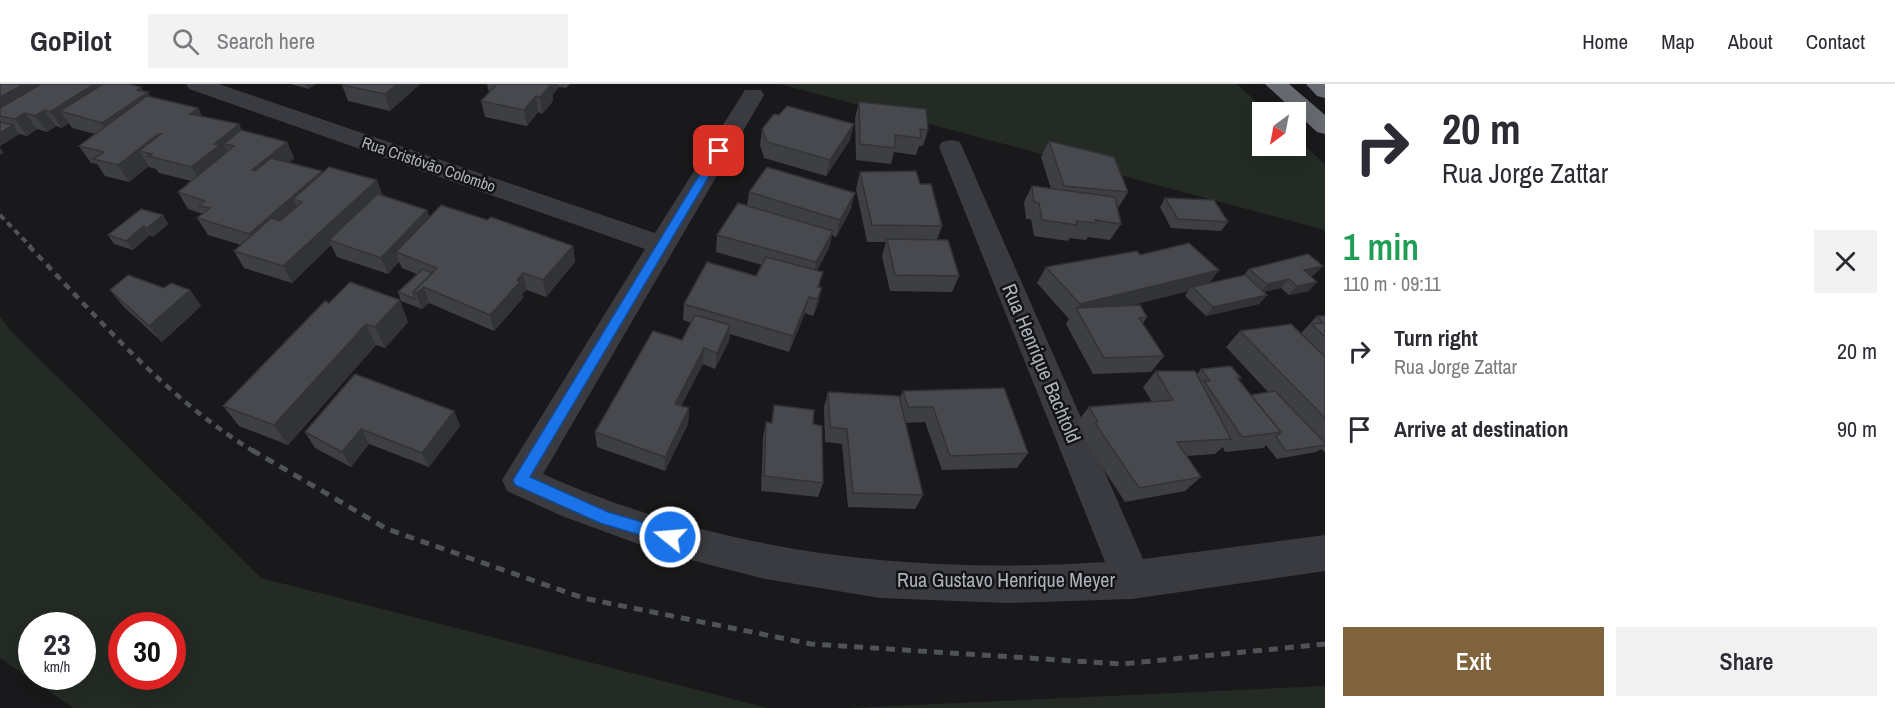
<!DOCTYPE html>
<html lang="en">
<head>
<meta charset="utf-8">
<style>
	:root { --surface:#fff; --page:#f2f2f3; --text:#2b2b33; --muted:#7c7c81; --line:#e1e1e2; --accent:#7f633c }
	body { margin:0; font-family:"Archivo Narrow",sans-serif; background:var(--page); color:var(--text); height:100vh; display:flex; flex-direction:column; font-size:22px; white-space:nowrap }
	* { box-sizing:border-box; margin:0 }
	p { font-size:20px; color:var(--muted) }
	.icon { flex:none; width:33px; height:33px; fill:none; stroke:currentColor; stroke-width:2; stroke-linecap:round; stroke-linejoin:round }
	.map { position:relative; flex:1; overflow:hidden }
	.sheet { display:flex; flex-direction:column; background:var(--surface); width:570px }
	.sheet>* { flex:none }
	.banner { background:#fff; color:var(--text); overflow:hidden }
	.needle { width:39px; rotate:212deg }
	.fabs { position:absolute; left:1252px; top:18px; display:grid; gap:12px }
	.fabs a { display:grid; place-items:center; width:54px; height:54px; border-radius:0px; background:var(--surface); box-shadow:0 6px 24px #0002; font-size:30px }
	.speed { position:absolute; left:18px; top:528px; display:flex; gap:12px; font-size:30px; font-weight:700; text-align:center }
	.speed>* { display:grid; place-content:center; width:78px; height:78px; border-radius:50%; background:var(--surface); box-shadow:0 6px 24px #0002; line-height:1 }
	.speed small { font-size:15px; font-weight:400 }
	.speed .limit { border:9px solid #d22; background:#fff; color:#111 }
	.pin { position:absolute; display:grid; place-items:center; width:51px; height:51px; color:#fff; margin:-26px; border-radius:12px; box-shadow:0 3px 9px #0006 }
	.me { position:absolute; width:66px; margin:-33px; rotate:287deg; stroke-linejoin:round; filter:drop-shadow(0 0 4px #0008) }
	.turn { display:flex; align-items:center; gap:21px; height:126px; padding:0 18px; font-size:27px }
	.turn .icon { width:78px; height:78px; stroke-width:2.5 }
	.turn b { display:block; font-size:42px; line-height:51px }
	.round { display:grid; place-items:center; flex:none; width:63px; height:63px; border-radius:0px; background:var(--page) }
	.headline { display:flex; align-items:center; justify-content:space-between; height:102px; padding:0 18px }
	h1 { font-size:36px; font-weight:600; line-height:45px; color:#1e9e55 }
	.button { display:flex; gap:12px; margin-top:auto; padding:12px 18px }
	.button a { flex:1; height:69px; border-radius:0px; background:var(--accent); color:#fff; font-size:24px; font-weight:600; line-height:69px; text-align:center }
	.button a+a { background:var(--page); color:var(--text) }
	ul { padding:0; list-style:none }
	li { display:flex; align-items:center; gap:18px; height:78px; padding:0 18px }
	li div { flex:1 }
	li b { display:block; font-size:22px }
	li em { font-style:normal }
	header { display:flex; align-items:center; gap:36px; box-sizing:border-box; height:84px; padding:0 30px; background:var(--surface); border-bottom:2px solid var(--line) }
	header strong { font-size:28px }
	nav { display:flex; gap:33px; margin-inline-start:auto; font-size:21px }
	.search { width:420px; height:54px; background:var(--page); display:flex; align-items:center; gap:15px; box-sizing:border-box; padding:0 21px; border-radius:0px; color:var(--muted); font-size:22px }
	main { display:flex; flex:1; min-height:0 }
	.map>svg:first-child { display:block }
</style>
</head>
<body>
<header>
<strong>GoPilot</strong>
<div class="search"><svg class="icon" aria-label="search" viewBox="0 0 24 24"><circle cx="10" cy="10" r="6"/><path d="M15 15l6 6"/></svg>Search here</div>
<nav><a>Home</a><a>Map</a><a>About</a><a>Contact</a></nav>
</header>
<main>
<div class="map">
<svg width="1325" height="624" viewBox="0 0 1325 624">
	<rect width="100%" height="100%" fill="#19191b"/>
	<g fill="#232b24" fill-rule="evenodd">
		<polygon points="780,0 1237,0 1268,28 1263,28 1263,62 1296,62 1296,54 1325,80 1325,146"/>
		<path d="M0 233 13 249 261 494 768 624H73L0 574ZM32 542H82V592H32ZM122 542H172V592H122Z"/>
		<polygon points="1325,602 1325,624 849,624"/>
	</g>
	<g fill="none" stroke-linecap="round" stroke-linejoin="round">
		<path fill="#3a3b40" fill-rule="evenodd" d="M186 0H219L655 149 745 6H761L764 11 543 390C719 469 914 491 1105 478L939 63 942 58 951 56 960 58 1143 475 1325 451V487L1132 515 1008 519 880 514 765 495 660 468 562 432 507 407 502 396 645 165 189 5Z"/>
		<g fill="#676a70" fill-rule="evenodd">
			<polygon points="1265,0 1289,0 1325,31 1325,50 1317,48"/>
			<polygon points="1306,0 1325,0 1325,14 1317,12"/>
		</g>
		<polyline stroke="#4f5257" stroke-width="4" stroke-dasharray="6 4.5" stroke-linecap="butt" points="0,131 31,163"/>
		<path stroke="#4f5257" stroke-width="4.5" stroke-dasharray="7 6" stroke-linecap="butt" d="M29 162C98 234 169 317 255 368"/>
		<polyline stroke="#4f5257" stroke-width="5" stroke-dasharray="9 7" stroke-linecap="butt" points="252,366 387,445 583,514 811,560 1122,580 1325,560"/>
	</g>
	<g fill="#3e3f43">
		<polygon points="0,0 143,7 148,8 151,13 198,24 202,32 239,40 242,47 287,58 294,74 289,79 322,89 377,96 382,112 427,126 429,133 487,136 573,162 575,178 546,213 527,206 522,210 523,214 494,247 429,219 422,225 401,217 398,208 417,190 402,184 399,178 388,190 337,173 331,161 292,199 244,184 234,167 241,161 208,151 197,134 203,130 188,125 178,108 191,97 159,89 156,85 149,83 149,82 129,98 105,92 97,80 91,79 79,62 95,50 72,44 69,39 62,44 56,42 47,48 37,45 27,52 19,50 0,62"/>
		<polygon points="291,0 316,0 308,5"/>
		<polygon points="343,0 420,0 390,27 348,17 342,1"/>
		<polygon points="487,0 570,0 566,4 559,3 553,10 553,17 542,30 538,28 527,42 485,33 481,17 489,9"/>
		<polygon points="859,18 928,46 923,62 919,62 916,71 894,68 891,80 856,76 855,34"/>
		<polygon points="779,31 850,56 826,92 764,74 760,61 762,45"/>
		<polygon points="1049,57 1128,108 1118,124 1117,124 1121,140 1110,156 1088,153 1086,156 1070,154 1068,157 1034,152 1031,135 1026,135 1024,118 1032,102 1051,105 1041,73"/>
		<polygon points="860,88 920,100 942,142 937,156 959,192 952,208 890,207 882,172 886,158 867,158 856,105"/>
		<polygon points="749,108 851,125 836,153 832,151 829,164 817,186 820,203 818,220 813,232 805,229 789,268 730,250 729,257 715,285 703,280 681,322 689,324 688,340 665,387 597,363 595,348 682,256 691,239 683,236 684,220 756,192 762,181 716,168 717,151 747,122"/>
		<polygon points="1165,114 1228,138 1221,147 1171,144 1160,123"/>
		<polygon points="163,131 168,140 153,153 150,151 133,166 114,160 108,151"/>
		<polygon points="1140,171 1219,186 1209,199 1243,192 1249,185 1314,191 1311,192 1309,207 1289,211 1281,204 1263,208 1267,211 1259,220 1206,232 1185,212 1188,207 1129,222 1147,233 1143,239 1164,272 1151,288 1093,290 1066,240 1069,235 1037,199 1046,183"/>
		<polygon points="164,204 190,206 201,222 162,258 123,222 110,206"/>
		<polygon points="329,219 408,238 385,264 376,261 288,361 239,342 223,322"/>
		<polygon points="1317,232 1325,232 1325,368 1321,365 1316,368 1277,375 1266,361 1264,364 1225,368 1223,363 1215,370 1187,372 1201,393 1185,407 1125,418 1083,354 1085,351 1077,338 1089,323 1152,318 1143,303 1156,287 1197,290 1201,285 1241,294 1238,296 1251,311 1268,308 1226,263 1240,247 1302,250 1301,249"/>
		<polygon points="903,307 1028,369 1017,384 942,386 925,338 905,339 923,411 915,425 848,423 842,360 825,358 824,323 828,308 899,315"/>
		<polygon points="774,321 813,340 823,399 818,413 761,407 763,353 766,338 771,339"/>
		<polygon points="454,327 460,342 429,383 369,360 351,383 315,364 305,348"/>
	</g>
	<g fill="#323337">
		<polygon points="24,0 44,0 0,32 0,13"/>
		<polygon points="94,0 105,0 60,27 69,39 62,44 50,28"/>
		<polygon points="306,0 316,0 308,5"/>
		<polygon points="397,0 420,0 390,27 385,10"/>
		<polygon points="546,0 558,0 559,3 553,10 553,17 542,30 540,13"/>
		<polygon points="141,3 145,11 148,8 158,25 113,55 102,39 137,6"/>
		<polygon points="536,12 538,28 527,42 524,26"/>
		<polygon points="198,24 206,40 190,30"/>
		<polygon points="44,26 56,42 47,48 35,32"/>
		<polygon points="25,29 37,45 27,52 15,35"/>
		<polygon points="239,40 247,57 234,62 224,60 229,71 201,100 191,83 214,60"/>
		<polygon points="854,40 850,56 826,92 830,76"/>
		<polygon points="13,41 19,50 0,62 0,49"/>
		<polygon points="158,50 168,66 139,67 149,82 129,98 118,81"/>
		<polygon points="287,58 294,74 261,103 252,86"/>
		<polygon points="0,64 4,69 0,71"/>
		<polygon points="322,87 329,104 293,115 300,129 258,167 249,150"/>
		<polygon points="377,96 383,112 329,156 331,161 292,199 283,182"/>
		<polygon points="855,109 851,125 836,153 840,136"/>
		<polygon points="427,126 433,143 396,168 399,178 388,190 381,174"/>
		<polygon points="163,131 168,140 153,153 147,144"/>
		<polygon points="144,142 150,151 133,166 126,157"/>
		<polygon points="833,147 829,164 813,195 816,178"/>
		<polygon points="573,162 575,178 546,213 543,196"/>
		<polygon points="1323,182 1314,191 1296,195 1304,186"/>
		<polygon points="1219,186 1206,203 1192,203 1188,207 1081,234 1077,226 1080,220"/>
		<polygon points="523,189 527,206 522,210 523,214 494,247 490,231"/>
		<polygon points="1289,195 1281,204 1259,209 1267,200"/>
		<polygon points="1317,198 1309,207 1289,211 1297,202"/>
		<polygon points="424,203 429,219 422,225 416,209"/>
		<polygon points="822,204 818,220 813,232 817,215"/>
		<polygon points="190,206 201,222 162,258 149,242"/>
		<polygon points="1267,211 1259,220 1206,232 1213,223"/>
		<polygon points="809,213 805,229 789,268 793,252"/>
		<polygon points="400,216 408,238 385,264 375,243"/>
		<polygon points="366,240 376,261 288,361 274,341"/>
		<polygon points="730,241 729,257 715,285 717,269"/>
		<polygon points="704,264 703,280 674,336 675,320"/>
		<polygon points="689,324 688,340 665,387 665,373"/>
		<polygon points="454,327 460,342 429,383 422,369"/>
		<polygon points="361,345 369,360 351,383 342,368"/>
	</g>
	<g fill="#48494e" stroke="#323337" stroke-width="1.5">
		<polygon points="0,0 24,0 0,13"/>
		<polygon points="41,0 94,0 50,28 44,26 35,32 25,29 15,35 0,32 0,24"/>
		<polygon points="103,0 128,0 141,3 137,6 148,8 102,39 60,27"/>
		<polygon points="343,0 397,0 385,10 342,1"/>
		<polygon points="497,0 546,0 551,1 540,13 536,12 524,26 481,17"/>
		<polygon points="147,12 198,24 190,30 239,40 214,60 220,61 191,83 148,72 152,70 139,67 161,50 158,50 118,81 93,75 104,68 79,62"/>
		<polygon points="859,18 926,25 928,46 920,45 921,54 895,51 895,64 860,60"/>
		<polygon points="787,22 854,40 830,76 767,58 762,45 774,30 779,31"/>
		<polygon points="0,38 13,41 0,49"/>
		<polygon points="241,46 287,58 252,86 255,87 271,74 322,87 249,150 197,134 210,124 199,122 205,117 178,108 234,62 224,60"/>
		<polygon points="1049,57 1114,73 1128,108 1064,102"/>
		<polygon points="329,83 377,96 283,182 234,167 271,134 280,137 302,118 293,115"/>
		<polygon points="767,83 855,109 840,136 749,108"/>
		<polygon points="916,87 920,100 931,100 942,142 872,141 860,88"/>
		<polygon points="1032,102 1115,113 1121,140 1095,136 1096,139 1076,137 1077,141 1042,136 1039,119 1034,118"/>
		<polygon points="378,110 427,126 381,174 329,156 352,134"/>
		<polygon points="1165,114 1214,116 1228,138 1178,135"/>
		<polygon points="738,119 833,147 816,178 717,151"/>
		<polygon points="441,121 487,136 491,133 573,162 543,196 523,189 517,196 520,198 490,231 424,203 416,209 413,208 437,184 396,168"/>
		<polygon points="141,125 163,131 147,144 144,142 126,157 108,151"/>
		<polygon points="887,155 948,156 959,192 895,191"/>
		<polygon points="1189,159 1219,186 1080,220 1046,183 1137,167 1140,171"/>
		<polygon points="1308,170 1323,182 1304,186 1317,198 1297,202 1289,195 1267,200 1249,185"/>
		<polygon points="766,173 823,188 818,203 822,204 817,215 809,213 793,252 684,220 707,178 756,192"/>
		<polygon points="423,185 432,189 413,208 415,215 398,208"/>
		<polygon points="128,191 164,204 171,199 190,206 149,242 110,206"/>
		<polygon points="1245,191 1267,211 1213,223 1192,203"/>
		<polygon points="350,198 400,216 375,243 366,240 274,341 223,322 325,217 329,219"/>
		<polygon points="1140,221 1147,233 1139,234 1164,272 1104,274 1076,224"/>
		<polygon points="695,231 730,241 717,269 704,264 675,320 689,324 665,373 595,348 653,247 682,256"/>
		<polygon points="1317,232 1325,232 1325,253 1312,240 1323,239"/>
		<polygon points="1291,240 1325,273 1325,334 1240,247"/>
		<polygon points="1231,282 1241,294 1237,294 1281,348 1242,353 1204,297 1210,297 1201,285"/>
		<polygon points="1156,287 1195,287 1231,355 1177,358 1201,393 1139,404 1095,339 1098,338 1089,323 1173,316"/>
		<polygon points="355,290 454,327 422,369 361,345 342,368 305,348"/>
		<polygon points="1004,304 1028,369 950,372 933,323 908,323 903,307"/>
		<polygon points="1275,307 1325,359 1325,361 1286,367 1276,353 1281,348 1251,311"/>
		<polygon points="828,308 899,312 923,411 853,409 847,345 830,343"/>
		<polygon points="774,321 814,326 813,340 822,342 823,399 764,392 766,338 772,339"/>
	</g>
	<polygon fill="#1a73e8" stroke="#114b97" stroke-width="1.5" points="719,64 724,67 530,393 608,428 676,448 678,453 676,458 670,460 600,439 515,401 513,396 714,67"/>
	<g text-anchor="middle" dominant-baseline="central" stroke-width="5" stroke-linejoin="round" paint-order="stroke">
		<g font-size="16" fill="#acb1ba" stroke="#141416">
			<text transform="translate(429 80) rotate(19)">Rua Cristóvão Colombo</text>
		</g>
		<g font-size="20" fill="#acb1ba" stroke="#141416">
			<text transform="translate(1042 279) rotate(67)">Rua Henrique Bachtold</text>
			<text x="1006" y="495">Rua Gustavo Henrique Meyer</text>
		</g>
	</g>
</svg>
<div class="fabs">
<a><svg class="needle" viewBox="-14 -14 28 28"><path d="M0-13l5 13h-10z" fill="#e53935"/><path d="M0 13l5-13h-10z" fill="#7c7c81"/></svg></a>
</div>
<div class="speed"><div>23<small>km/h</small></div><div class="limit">30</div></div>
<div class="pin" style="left:719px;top:67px;background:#d93025"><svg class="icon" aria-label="arrive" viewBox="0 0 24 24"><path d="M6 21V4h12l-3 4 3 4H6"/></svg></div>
<svg class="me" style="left:670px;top:453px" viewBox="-20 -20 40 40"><circle r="17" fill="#1a73e8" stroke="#fff" stroke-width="3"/><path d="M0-11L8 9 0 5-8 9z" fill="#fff"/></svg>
</div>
<section class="sheet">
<div class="banner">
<div class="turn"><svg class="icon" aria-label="right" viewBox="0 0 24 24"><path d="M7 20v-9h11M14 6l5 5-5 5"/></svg><div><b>20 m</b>Rua Jorge Zattar</div></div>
</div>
<div class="headline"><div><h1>1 min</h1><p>110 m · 09:11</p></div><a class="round"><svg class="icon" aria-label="close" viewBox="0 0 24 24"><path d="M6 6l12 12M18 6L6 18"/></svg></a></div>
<ul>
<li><svg class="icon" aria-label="right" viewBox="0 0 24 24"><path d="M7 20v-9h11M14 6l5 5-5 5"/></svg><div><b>Turn right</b><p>Rua Jorge Zattar</p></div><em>20 m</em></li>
<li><svg class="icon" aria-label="arrive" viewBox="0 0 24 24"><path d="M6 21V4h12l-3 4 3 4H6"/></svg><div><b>Arrive at destination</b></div><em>90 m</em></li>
</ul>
<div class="button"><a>Exit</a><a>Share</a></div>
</section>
</main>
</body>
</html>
